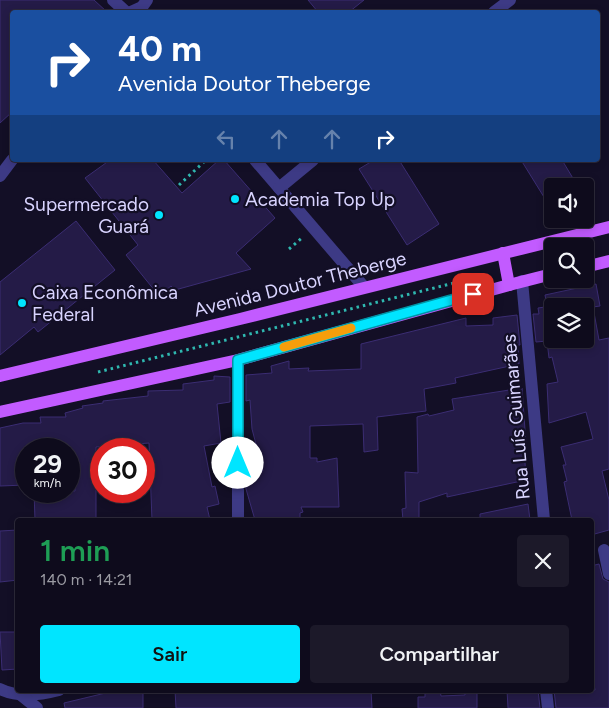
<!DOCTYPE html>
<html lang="pt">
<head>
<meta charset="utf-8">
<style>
	:root { --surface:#0e0b1c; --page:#1c1929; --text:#f1f3f6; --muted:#9b9ba3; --line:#2e2b3b; --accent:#00e5ff }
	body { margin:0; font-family:Figtree,sans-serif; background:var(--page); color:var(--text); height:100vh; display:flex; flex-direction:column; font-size:19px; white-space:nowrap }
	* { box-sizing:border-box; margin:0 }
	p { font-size:16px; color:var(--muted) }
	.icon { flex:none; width:28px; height:28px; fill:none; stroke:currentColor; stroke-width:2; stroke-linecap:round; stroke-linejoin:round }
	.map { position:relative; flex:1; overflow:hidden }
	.sheet { position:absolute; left:15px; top:518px; width:579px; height:175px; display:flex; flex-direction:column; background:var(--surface); border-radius:5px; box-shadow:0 2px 8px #0003,0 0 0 1px var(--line) }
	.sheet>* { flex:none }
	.guide { position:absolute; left:10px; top:10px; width:590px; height:152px; border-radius:5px; box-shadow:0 2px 8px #0003,0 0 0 1px var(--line); background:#1a4fa0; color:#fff; overflow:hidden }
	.buttons { position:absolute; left:544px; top:178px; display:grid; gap:10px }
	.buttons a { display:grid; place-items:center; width:50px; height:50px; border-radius:5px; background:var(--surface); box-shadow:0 2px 8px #0003,0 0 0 1px var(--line); font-size:25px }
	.speed { position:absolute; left:15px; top:438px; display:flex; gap:10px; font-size:25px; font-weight:700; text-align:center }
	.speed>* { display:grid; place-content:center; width:65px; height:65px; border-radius:50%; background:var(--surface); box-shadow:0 2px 8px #0003,0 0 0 1px var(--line); line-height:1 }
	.speed small { font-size:12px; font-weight:400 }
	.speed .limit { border:8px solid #d22; background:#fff; color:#111 }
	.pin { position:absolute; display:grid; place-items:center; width:42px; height:42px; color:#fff; margin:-21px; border-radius:10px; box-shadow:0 2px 8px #0006 }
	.me { position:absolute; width:55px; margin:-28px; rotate:0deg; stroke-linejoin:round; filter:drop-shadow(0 0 4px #0008) }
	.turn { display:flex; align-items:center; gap:18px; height:105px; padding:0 25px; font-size:22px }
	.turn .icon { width:65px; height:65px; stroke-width:2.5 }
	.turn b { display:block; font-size:35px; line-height:42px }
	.lanes { display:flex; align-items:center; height:48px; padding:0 25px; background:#0003; justify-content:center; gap:25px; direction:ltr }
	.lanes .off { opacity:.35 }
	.round { display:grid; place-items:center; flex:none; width:52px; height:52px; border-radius:5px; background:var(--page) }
	.head { display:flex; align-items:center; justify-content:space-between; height:85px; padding:0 25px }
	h1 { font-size:30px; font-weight:600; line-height:38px; color:#1e9e55 }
	.action { display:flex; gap:10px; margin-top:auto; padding:10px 25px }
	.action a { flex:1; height:58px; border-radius:5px; background:var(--accent); color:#111; font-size:20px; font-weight:600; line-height:58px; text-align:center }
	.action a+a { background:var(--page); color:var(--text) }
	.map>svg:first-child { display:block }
</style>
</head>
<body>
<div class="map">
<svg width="609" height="708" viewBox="0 0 609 708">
	<rect width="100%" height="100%" fill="#130f26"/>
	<g fill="#241b47" stroke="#3b2d73" fill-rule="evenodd">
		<polygon points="0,0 94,0 107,12 12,12 12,112 0,123"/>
		<polygon points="308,0 364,0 349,12 318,12"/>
		<polygon points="110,160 153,160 182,193 219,160 224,160 275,218 236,253 251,269 175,290 171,286 159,296 126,255 138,245 85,178"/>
		<polygon points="374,160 399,160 439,224 407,245 359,169"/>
		<polygon points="521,160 562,160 574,180 564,186 552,186 552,210"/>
		<polygon points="76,221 115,270 38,332 34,327 0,355 0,282"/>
		<path d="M596 284 600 306 593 307 599 340 609 338V469L602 471 609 500V530L591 535V520H572L564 482 567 481 563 465H566L561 447 593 439 586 412 549 423 547 384 558 382 552 357 549 358 547 341 536 342 533 314H539L538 308 552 306H547L545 295ZM552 306H585V339H552Z"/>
		<polygon points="517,315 520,345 518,345 519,364 455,378 456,383 424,389 426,411 377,417 378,450 364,452 363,424 310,426 310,458 317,458 317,462 337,458 339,507 301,507 303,512 300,513 300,520 255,520 246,489 246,474 263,471 252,429 250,400 246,401 246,375 272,373 271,366 289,361 289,369 309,368 308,371 361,369 361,344 466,318 466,326 493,325 493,318"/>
		<polygon points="214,376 230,377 230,402 217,404 221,443 204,446 212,487 215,486 219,504 207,507 210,520 152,520 149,443 96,447 96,520 35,520 34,491 75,491 74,451 72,449 26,449 26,485 0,486 0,428 23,423 41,423 40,417 66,417 65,413 83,408 82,406 103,403 103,401 148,396 148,391 183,390 183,384 214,380"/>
		<polygon points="522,388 526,444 524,444 526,480 447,497 447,493 419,502 419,520 403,520 402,509 406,508 405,472 418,473 417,417 428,414 429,416 454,410 452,399"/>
		<polygon points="528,504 530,520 480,520 480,514"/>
		<polygon points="18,530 18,580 0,582 0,531"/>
		<polygon points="599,564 603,579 609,582 609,708 556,708 554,690 595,690 591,669 591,566"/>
		<polygon points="0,632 17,632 18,669 2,670"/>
		<polygon points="118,690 129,690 129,693 143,693 143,708 65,708 64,703"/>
		<polygon points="175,690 371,690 372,708 176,708"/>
		<polygon points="425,690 440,690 441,696 465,695 465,690 477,690 477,708 418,708 418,697 425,697"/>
		<polygon points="507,690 538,690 540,708 508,708"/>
	</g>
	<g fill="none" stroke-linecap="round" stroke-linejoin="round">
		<g stroke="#2fb8b0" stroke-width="3" stroke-dasharray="2.5 4" stroke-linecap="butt">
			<polyline points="179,185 206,160"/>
			<polyline points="289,249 303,237"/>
			<polyline points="98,372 474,278"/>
		</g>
		<g stroke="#3d3a85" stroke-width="12">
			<polyline points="113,0 126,12"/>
			<polyline points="131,12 142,7 147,0"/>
			<polyline points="494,12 510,0"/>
			<polyline points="255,160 364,287"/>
			<polyline points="0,176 12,160"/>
			<polyline points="279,188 313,160"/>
			<polyline points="522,281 544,520"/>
			<polyline points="238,360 238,520"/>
			<polyline points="604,550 609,574"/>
			<path d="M0 689C18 698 40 695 59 690"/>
			<polyline points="546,690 548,708"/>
			<polyline points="21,695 37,708"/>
		</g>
		<g stroke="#c25bff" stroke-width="12">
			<polyline points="503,253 509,285"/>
			<polyline points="585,267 609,261"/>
			<polyline points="0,376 240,319 609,227"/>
			<polyline points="0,412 238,360 509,285 552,274"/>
		</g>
	</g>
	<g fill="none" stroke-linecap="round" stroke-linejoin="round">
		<g stroke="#0095a6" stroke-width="12">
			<polyline id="route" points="238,463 238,360 473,294"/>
		</g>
		<use href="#route" stroke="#00e5ff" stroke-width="9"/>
		<polyline stroke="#f59e0b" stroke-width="9" points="284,347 351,328"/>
	</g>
	<g fill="#00e5ff" stroke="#130f26" stroke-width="2">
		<circle cx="235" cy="199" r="5"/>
		<circle cx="159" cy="215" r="5"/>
		<circle cx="22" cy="303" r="5"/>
	</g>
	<g text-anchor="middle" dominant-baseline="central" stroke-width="4.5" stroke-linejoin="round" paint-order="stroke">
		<g font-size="19" fill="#d9d4ff" stroke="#130f26" text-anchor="start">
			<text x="245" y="199">Academia Top Up</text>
			<text x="149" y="204" text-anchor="end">Supermercado<tspan x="149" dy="22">Guará</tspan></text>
			<text x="32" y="292">Caixa Econômica<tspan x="32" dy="22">Federal</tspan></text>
		</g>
		<g font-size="19" fill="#d9d4ff" stroke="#130f26">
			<text transform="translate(300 284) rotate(-14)">Avenida Doutor Theberge</text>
			<text transform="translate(516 417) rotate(-95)">Rua Luís Guimarães</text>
		</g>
	</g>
</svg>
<div class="buttons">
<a><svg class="icon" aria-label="sound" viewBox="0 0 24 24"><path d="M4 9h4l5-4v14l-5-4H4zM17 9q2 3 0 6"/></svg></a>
<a><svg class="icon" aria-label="search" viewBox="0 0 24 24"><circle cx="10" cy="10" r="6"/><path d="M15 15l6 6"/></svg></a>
<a><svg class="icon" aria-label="layers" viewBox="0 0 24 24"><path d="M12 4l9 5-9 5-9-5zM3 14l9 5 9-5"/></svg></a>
</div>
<div class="speed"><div>29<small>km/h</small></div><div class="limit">30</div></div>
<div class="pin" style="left:473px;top:294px;background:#d93025"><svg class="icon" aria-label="arrive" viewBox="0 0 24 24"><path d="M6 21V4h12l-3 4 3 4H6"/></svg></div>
<svg class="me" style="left:238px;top:463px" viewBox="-20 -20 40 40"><circle r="19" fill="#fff"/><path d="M0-13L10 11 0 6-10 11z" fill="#00e5ff"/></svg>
<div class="guide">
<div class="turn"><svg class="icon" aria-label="right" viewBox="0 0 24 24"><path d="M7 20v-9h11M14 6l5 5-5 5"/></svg><div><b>40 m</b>Avenida Doutor Theberge</div></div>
<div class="lanes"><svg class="icon off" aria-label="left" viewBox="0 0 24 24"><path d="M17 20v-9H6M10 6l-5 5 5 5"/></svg><svg class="icon off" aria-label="ahead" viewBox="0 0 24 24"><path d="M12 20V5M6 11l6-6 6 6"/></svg><svg class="icon off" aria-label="ahead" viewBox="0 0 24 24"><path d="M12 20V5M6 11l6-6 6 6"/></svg><svg class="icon" aria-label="right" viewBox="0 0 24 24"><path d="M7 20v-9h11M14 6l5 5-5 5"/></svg></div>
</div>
<section class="sheet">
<div class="head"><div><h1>1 min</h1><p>140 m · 14:21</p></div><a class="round"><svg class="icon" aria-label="close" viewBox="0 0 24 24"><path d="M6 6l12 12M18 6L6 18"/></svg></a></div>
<div class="action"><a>Sair</a><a>Compartilhar</a></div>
</section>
</div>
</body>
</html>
